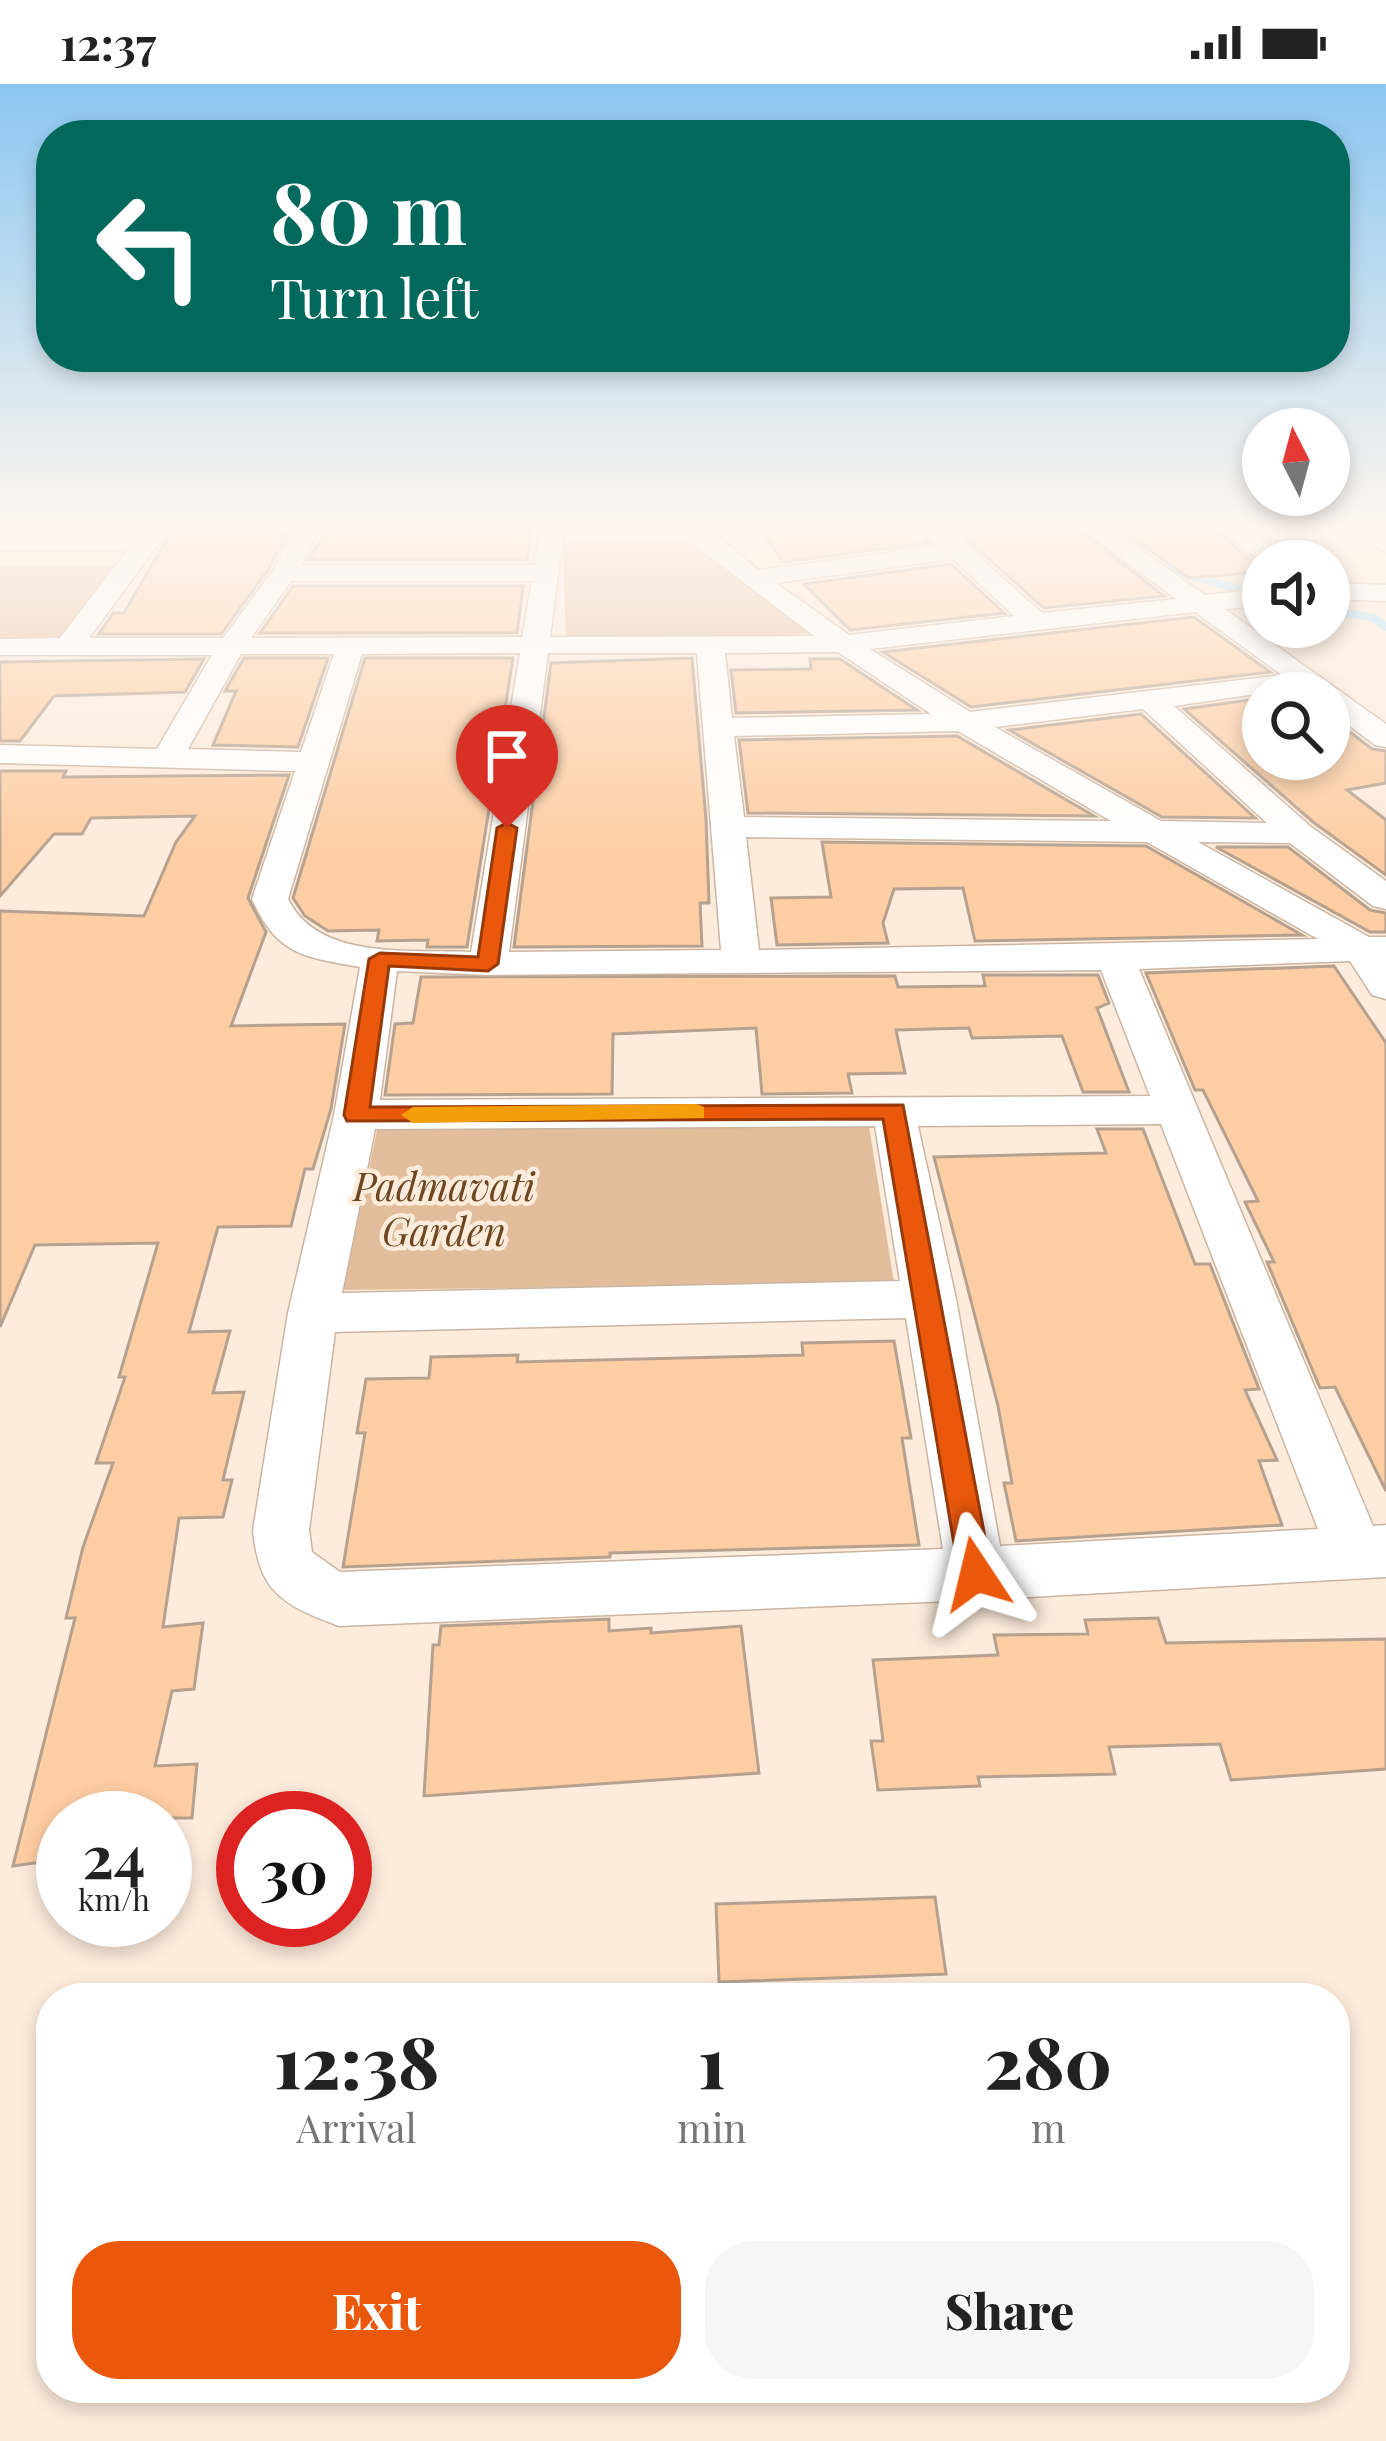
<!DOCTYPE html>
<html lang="en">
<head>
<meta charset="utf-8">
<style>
	:root { --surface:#fff; --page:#f6f6f6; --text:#222; --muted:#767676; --accent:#ea580c }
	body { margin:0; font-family:"Playfair Display",serif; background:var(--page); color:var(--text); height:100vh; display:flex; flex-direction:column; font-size:45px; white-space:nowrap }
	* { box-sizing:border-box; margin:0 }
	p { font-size:39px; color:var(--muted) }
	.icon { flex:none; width:66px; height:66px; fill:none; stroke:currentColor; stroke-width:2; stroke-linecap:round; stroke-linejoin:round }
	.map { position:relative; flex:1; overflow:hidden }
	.panel { position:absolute; left:36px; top:1899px; width:1314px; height:420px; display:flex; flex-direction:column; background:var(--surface); border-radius:48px; box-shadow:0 6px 18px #0003 }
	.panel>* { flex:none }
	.banner { position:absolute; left:36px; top:36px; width:1314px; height:252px; border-radius:48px; box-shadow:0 6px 18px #0003; background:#00695c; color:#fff; overflow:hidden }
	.needle { width:78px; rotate:354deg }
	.tools { position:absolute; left:1242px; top:324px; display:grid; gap:24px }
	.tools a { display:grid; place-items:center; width:108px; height:108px; border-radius:50%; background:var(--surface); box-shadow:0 6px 18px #0003; font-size:60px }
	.speed { position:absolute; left:36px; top:1707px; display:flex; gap:24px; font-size:60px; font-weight:700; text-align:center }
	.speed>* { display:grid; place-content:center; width:156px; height:156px; border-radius:50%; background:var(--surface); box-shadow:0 6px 18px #0003; line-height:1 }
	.speed small { font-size:30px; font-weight:400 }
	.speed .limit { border:18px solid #d22; background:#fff; color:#111 }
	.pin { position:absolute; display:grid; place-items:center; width:102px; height:102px; color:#fff; margin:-123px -51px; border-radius:50% 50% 50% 0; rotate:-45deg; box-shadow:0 0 12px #0007 }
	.pin .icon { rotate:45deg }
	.me { position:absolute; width:132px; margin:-66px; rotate:350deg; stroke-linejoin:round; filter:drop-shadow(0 0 9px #0008) }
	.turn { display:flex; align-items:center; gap:42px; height:252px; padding:0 36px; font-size:54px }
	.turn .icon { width:156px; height:156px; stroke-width:2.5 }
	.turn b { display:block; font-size:84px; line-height:102px }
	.eta { display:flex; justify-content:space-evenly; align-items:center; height:204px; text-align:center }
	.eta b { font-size:72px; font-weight:800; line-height:84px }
	.button { display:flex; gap:24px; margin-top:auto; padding:24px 36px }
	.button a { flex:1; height:138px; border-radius:48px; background:var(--accent); color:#fff; font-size:48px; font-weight:800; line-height:138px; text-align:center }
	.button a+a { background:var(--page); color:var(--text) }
	.status { display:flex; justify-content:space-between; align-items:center; height:84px; padding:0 60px; background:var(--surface); direction:ltr }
	.status svg { height:33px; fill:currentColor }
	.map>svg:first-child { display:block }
</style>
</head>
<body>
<div class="status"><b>12:37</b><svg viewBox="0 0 49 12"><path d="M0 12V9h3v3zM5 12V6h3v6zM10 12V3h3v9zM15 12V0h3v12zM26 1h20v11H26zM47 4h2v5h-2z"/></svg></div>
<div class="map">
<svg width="1386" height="2357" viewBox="0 0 1386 2357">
	<rect width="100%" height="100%" fill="#fdebdb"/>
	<g fill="#e2bd9c">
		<polygon points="701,455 817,549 566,560 563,459"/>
		<polygon points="0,481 122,481 67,556 0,557"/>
		<polygon points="868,1036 894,1199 343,1206 378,1042"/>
	</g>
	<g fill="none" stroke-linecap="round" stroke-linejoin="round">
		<g stroke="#a0e2ff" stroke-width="8">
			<polyline points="1105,474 1164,483 1263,513"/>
			<polyline points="1329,527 1373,533 1386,543"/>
		</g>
	</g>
	<g fill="#fdcda3" stroke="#b6a18e" stroke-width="3">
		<polygon points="173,445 288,449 268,486 221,550 99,550 113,529 124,529"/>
		<polygon points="328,445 531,445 527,476 308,476"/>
		<polygon points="761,445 921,445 929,459 783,478"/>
		<polygon points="955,445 1079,445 1164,512 1044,524"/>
		<polygon points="1120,445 1215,445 1263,488 1189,494"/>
		<polygon points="951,480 1004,529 850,546 804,500"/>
		<polygon points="293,502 523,502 517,549 260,549"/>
		<polygon points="1194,533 1270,588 971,623 883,568"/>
		<polygon points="244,574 328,574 298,663 213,661 236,607 225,607"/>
		<polygon points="365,574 513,574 467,863 427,863 428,856 377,857 379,846 328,847 305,832 293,814"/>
		<polygon points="692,574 706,735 709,819 700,819 702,862 514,863 551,579"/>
		<polygon points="204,575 185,608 54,612 20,657 0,657 0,578"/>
		<polygon points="810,575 840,575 917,626 736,629 731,586 811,585"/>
		<polygon points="1263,614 1263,675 1329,675 1329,632 1372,665 1386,667 1386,699 1347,706 1386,736 1386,791 1313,738 1184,625"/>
		<polygon points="1141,630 1255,734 1162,733 1009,646"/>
		<polygon points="957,652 1094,732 748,729 739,656"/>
		<polygon points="0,687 66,687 63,693 289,691 248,814 266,848 231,942 345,940 331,1025 313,1085 305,1085 291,1142 218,1143 189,1248 230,1247 213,1309 244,1308 223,1396 232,1396 223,1433 179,1434 163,1543 203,1539 194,1605 172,1607 155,1682 197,1680 192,1734 63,1734 63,1775 13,1782 75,1534 66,1534 83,1463 113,1379 96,1379 125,1293 119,1293 158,1159 35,1161 0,1243 0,827 144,832 176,758 195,732 91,734 82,750 54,750 0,812"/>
		<polygon points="822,758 1146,762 1302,851 975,857 963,804 894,805 883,839 888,859 777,861 771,814 831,813"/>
		<polygon points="1216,763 1288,763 1370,826 1386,829 1386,848 1370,848"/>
		<polygon points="1334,882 1386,959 1386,1407 1335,1303 1320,1304 1267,1178 1274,1178 1245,1118 1258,1117 1203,1006 1195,1006 1146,889"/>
		<polygon points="983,891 1098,891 1109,919 1097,924 1129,1008 1083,1008 1062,952 972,954 969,944 896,946 905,989 848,990 852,1009 762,1010 756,944 613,950 612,1010 385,1011 395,940 413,939 421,893 895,892 898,903 985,902"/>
		<polygon points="1097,1045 1143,1045 1195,1180 1210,1180 1259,1305 1245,1306 1277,1376 1259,1377 1282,1441 1016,1457 1004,1399 1012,1399 998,1322 934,1073 1106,1069"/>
		<polygon points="894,1257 911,1354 902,1354 919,1461 610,1469 610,1473 343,1483 365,1349 357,1349 366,1295 429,1294 431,1273 518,1271 517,1278 803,1271 802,1259"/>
		<polygon points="1158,1534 1166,1559 1386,1555 1386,1685 1231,1696 1220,1660 1109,1663 1115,1690 978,1693 980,1702 878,1706 871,1657 883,1657 873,1576 998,1571 994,1551 1088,1550 1085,1536"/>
		<polygon points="609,1535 609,1547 651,1544 651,1549 741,1542 759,1689 424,1712 433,1561 439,1561 441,1542"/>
		<polygon points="935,1813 946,1890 719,1898 716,1820"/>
	</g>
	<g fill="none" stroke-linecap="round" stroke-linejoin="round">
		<g stroke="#cbb5a2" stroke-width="3">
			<g id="minor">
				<path d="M144 445H169L89 554H223L272 488 295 445H319L301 481H534L540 445H564L550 553 814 552 687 455 686 445H710L758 486 939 462 925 448 948 445 1042 529 1176 515 1083 445H1111L1205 511 1263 505V521L1225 525 1386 640V663L1375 661 1329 626V609H1263L1174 622 1310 742 1386 797V825L1373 822 1290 759 1198 758 1369 853H1386V915L1372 911 1350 877 1139 885 1373 1442 1386 1441V1493L976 1516 339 1542C283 1521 259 1509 253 1446L288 1229 334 1031 360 883C303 873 277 871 252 815L295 687 0 679V661L157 665 212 571H0V555L60 554 127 467H0V453H139ZM953 475 1014 532 849 551 776 499ZM291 497H532L522 553 251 554ZM1195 528 1282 591 970 628 870 565ZM838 568 931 630 732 634 725 569ZM520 569 471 868C411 865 318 877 288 815L362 570ZM548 569H697L721 866 509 868ZM241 570H334L301 668 188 665ZM1143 625 1267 739 1161 737 995 643ZM958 647 1111 737 744 733 734 652ZM746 753 1147 758 1318 855 759 866ZM1101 886 1150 1012 380 1016 397 887 488 891ZM1161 1040 1318 1445 1000 1462 956 1215 918 1042ZM875 1042 900 1197 342 1209 375 1045ZM906 1234 943 1465 340 1488 312 1468 309 1446 335 1248Z"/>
				<polygon points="1219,445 1247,445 1288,477 1263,479"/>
				<polygon points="1349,445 1378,445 1386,451 1386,469"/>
				<polygon points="1329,499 1386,501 1386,517 1329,515"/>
			</g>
		</g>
		<use href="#minor" fill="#fff" fill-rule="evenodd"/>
	</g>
	<linearGradient id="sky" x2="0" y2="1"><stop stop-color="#8bc6f1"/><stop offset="0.57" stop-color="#fef6ef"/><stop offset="1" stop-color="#fef6ef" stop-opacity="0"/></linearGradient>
	<rect width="1386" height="775" fill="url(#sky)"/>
	<polygon fill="#ea580c" stroke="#983908" stroke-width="3" points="507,739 517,744 498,880 488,887 389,882 370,1023 903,1021 992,1490 988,1501 976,1505 964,1501 959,1490 883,1035 347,1037 344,1031 369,875 380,869 478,873 497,744"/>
	<polygon fill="#f59e0b" points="696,1020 704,1023 704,1034 413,1039 401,1031 413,1023"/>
	<g text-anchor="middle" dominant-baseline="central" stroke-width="9" stroke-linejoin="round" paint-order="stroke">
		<g font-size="39" font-style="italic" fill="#6e4720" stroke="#fdebdb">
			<text x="444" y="1101">Padmavati<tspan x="444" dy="45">Garden</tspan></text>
		</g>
	</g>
</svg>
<div class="tools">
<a><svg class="needle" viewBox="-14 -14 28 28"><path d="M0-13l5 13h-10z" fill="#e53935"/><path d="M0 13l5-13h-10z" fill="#767676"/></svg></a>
<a><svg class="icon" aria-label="sound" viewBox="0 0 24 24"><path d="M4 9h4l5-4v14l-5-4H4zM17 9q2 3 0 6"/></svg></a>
<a><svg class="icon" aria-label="search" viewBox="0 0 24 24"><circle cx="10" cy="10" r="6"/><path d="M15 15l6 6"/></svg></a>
</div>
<div class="speed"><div>24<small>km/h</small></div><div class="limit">30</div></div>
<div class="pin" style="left:507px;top:744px;background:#d93025"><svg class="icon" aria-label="arrive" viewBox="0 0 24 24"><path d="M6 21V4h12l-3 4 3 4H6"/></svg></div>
<svg class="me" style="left:976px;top:1490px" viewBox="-20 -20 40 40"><path d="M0-17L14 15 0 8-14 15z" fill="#ea580c" stroke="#fff" stroke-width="4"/></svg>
<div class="banner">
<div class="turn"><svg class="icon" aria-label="left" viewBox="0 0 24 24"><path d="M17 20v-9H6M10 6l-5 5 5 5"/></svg><div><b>80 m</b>Turn left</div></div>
</div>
<section class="panel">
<div class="eta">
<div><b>12:38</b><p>Arrival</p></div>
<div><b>1</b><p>min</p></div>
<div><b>280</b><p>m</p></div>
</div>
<div class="button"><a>Exit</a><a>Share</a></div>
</section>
</div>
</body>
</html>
